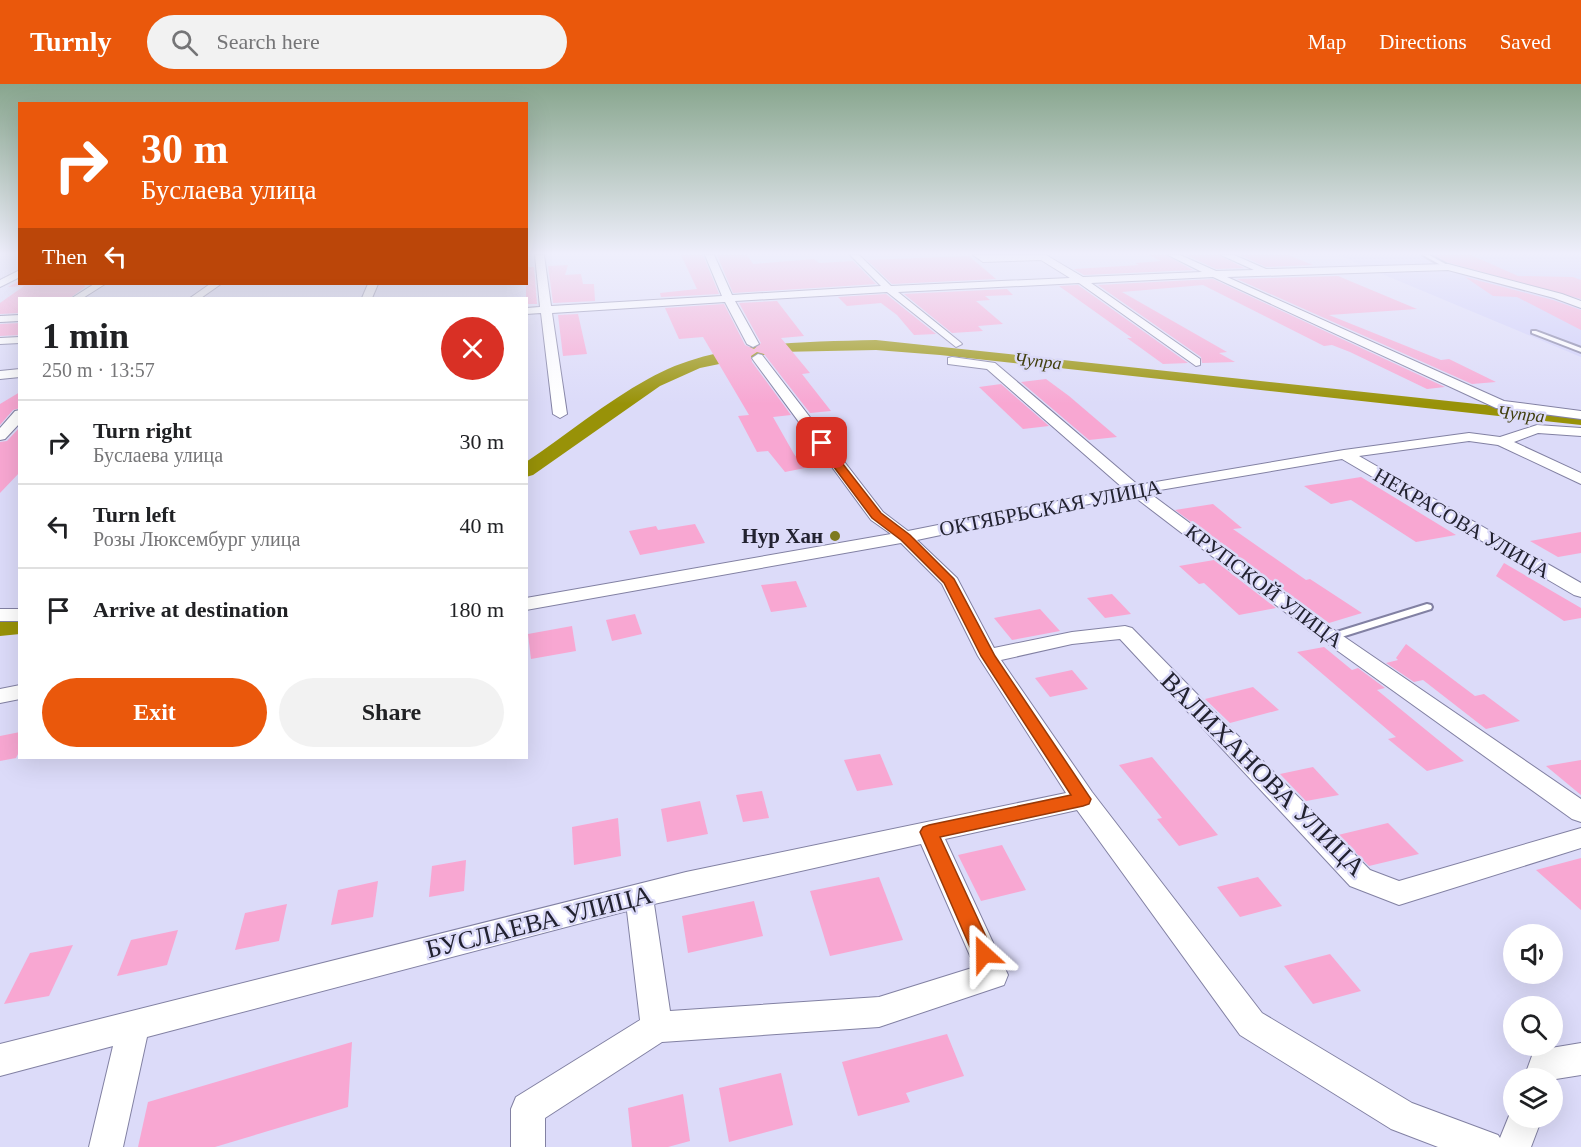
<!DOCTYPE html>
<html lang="en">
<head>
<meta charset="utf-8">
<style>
	:root { --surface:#fff; --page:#f2f2f2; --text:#202124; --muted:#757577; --line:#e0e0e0; --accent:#ea580c }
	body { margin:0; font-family:Georgia,serif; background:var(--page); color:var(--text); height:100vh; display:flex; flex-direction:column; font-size:22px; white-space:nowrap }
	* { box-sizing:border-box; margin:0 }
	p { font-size:20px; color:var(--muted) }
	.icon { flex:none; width:33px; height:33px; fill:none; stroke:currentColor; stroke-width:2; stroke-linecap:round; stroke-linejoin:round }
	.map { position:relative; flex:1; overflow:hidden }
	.side { position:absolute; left:18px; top:213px; width:510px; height:462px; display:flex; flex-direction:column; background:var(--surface); border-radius:0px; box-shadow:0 6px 24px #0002 }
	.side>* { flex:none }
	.top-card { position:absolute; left:18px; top:18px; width:510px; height:183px; border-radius:0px; box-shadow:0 6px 24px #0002; background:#ea580c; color:#fff; overflow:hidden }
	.tools { position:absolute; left:1503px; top:840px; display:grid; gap:12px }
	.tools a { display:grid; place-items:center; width:60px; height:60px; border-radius:50%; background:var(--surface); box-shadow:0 6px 24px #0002; font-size:30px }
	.pin { position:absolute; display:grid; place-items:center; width:51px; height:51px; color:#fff; margin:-26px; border-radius:12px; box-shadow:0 3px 9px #0006 }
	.me { position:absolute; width:66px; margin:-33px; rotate:336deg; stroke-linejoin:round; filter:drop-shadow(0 0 4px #0008) }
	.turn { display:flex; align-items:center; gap:21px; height:126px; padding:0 24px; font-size:27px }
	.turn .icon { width:78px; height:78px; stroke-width:2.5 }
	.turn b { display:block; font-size:42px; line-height:51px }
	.then { display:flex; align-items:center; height:57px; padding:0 24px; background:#0003; gap:12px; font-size:22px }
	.round { display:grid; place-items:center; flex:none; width:63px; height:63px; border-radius:32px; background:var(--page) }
	.summary { display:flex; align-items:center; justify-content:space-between; height:102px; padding:0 24px }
	h1 { font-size:36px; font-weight:700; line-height:45px }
	.primary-button { display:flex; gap:12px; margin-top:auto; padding:12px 24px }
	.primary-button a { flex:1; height:69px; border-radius:36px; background:var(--accent); color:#fff; font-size:24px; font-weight:700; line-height:69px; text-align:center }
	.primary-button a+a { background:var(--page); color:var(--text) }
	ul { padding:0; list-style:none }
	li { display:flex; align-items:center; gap:18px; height:84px; padding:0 24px; border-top:2px solid var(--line) }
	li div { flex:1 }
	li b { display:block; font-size:22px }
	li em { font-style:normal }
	header { display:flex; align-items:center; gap:36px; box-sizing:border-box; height:84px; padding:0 30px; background:var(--accent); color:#fff }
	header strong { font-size:28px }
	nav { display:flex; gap:33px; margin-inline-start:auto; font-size:21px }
	.search { width:420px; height:54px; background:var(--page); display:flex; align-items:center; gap:15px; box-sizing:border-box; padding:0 21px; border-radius:33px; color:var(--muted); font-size:22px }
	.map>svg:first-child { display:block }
</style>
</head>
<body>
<header>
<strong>Turnly</strong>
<div class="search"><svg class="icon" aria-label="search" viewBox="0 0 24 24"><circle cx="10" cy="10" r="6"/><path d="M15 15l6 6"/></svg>Search here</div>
<nav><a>Map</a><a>Directions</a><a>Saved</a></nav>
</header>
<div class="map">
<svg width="1581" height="1063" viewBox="0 0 1581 1063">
	<rect width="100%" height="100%" fill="#dcdbf9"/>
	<polygon fill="#cfcefa" points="1338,171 1581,171 1581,273 1375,187"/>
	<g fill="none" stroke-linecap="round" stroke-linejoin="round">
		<g fill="#989208" fill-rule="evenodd">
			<path d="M876 256 1581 331V341L940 271 876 266 778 268 700 284 660 302 533 391 526 393V378C566 351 606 318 648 295 714 257 802 258 876 256Z"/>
			<polygon points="20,534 20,550 0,552 0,536"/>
		</g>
	</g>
	<g fill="#f8a7d2">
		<polygon points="681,171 703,171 719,210 661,213 660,209 697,205"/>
		<polygon points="717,171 747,171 753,180 814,175 819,179 853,177 876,200 733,209"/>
		<polygon points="1149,171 1166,171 1193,186 1084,191 1074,185 1139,181 1135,179 1161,177"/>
		<polygon points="1186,171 1219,171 1244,184 1216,185"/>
		<polygon points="1240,171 1288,171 1313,181 1266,183"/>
		<polygon points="1434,171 1471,171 1518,192 1573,193 1581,196 1581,215 1446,178"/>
		<polygon points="969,172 996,195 892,200 867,176"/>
		<polygon points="568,181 565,191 581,190 583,200 594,200 595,217 553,219 548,182"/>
		<polygon points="526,183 534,183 537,220 526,220"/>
		<polygon points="1338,192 1417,225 1329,231 1441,276 1449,275 1496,298 1472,300 1237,195"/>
		<polygon points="1465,193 1553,216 1581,226 1581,246 1517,213 1493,212"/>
		<polygon points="1213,195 1445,303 1427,305 1350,268 1332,261 1324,262 1203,201 1122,208 1227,268 1219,269 1235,278 1202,279 1201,273 1098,201"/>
		<polygon points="20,196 20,200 84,200 85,203 70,214 20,214 20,229 0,230 0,219 24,202 8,203"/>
		<polygon points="1078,201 1188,279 1163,280 1127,254 1132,254 1059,202"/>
		<polygon points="1007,205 1013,211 985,212 990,216 976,217 1003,240 978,242 983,247 952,249 904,210"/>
		<polygon points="886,210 936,250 914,251 897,231 881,219 847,222 838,213"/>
		<polygon points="777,217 804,252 781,254 810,289 802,290 831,327 810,329 764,270 757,268 751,272 752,278 791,331 773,333 794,370 805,384 785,388 768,367 757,368 738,332 749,331 703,253 679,255 665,224 724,220 745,261 754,265 761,259 739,219"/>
		<polygon points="578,230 587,270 563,272 558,231"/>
		<polygon points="20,239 20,251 0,252 0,240"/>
		<polygon points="1046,295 1069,312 1117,353 1089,356 1021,298"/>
		<polygon points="1001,300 1049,342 1023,345 979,303"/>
		<polygon points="20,308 20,324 13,326 0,341 0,320"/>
		<polygon points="20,343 20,388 0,409 0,358 7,357"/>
		<polygon points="1361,393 1456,451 1416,458 1351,416 1331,420 1304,402"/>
		<polygon points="1213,420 1242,444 1233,445 1306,496 1310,495 1362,529 1329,539 1175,426"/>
		<polygon points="695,440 705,459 640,471 629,447 656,442 658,446"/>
		<polygon points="1581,448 1581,469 1558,473 1530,457"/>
		<polygon points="1214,476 1276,524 1239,531 1204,499 1199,500 1179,482"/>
		<polygon points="1504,479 1581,524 1581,534 1564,537 1496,492"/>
		<polygon points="796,497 807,523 771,528 761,501"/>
		<polygon points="1112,510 1131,530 1105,534 1087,514"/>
		<polygon points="1040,525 1060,547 1012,556 994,534"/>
		<polygon points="635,530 642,550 612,557 606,536"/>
		<polygon points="572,542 576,567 531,575 528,550"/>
		<polygon points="1406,560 1475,612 1484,610 1520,637 1486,645 1423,596 1414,598 1386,579 1398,576 1396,574"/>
		<polygon points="1324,563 1352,586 1358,584 1385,604 1377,606 1464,677 1427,687 1388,655 1396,653 1297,568"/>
		<polygon points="1072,586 1088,605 1050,613 1035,594"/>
		<polygon points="1253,603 1279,626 1230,639 1205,615"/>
		<polygon points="20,648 20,666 16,674 0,677 0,652"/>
		<polygon points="880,670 893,701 857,707 844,676"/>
		<polygon points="1152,673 1218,751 1179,762 1157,735 1162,734 1119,681"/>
		<polygon points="1581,676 1581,711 1546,682"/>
		<polygon points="1313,683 1339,711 1306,717 1280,690"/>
		<polygon points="762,707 769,734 743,738 736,711"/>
		<polygon points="700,717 708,750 667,758 661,725"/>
		<polygon points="618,734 621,772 574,781 572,743"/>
		<polygon points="1388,739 1419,770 1369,782 1338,751"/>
		<polygon points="1002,761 1026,806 981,817 958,771"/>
		<polygon points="1581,774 1581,826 1536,786"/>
		<polygon points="466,776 464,807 429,813 432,782"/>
		<polygon points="879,793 903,856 830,872 810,807"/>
		<polygon points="1258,793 1282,822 1240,833 1217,803"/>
		<polygon points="378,797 373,833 331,841 338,806"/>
		<polygon points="754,817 763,852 688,869 682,832"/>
		<polygon points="287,820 279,857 235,866 245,829"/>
		<polygon points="178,846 167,881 117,892 131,856"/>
		<polygon points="73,861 49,912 4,920 30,869"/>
		<polygon points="1330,870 1361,907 1313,920 1284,882"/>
		<polygon points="947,950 964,992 906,1009 910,1018 858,1032 842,978"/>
		<polygon points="352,958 348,1023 215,1063 138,1063 148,1018"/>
		<polygon points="781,989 793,1041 729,1058 719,1004"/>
		<polygon points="683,1010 690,1057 668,1063 632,1063 628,1024"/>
	</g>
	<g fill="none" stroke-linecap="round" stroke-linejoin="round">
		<g stroke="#8281a3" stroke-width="4">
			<g id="lane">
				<polygon points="1423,171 1429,171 1451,183 1446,184"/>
				<polygon points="1532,247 1536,247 1581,264 1581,268 1532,249"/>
				<polygon points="1427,520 1431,521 1432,523 1431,525 1335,555 1327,555 1326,553 1327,551"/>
			</g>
		</g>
		<g stroke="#8281a3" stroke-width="2">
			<g id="street">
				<polygon points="535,171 544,171 551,222 722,212 705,171 714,171 732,211 881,202 850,171 859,171 891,202 1070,194 1041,176 983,178 973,171 1046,171 1083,193 1202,188 1168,171 1180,171 1216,187 1254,186 1221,171 1234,171 1266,185 1448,180 1562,210 1581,217 1581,224 1554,214 1448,186 1227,193 1504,317 1581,327 1581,335 1496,324 1213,193 1091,199 1200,275 1200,281 1196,282 1079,199 898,208 960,258 962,260 956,263 887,208 735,217 759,260 753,263 747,260 725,218 552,229 567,330 560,334 553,330 541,229 526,230 526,224 540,223"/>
				<polygon points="20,186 20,193 0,203 0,196"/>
				<polygon points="94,200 105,200 83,214 72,214"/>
				<polygon points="210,200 221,200 201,214 190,214"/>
				<polygon points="368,200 378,200 372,214 362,214"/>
				<polygon points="20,231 20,237 0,238 0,232"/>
				<polygon points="20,253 20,259 0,260 0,254"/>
				<path d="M758 270 762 271 883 428 908 447 1123 404 987 285 948 280V274L952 273 995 279 1138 401 1344 366 1469 349 1500 353 1537 341 1581 344V352L1538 349 1514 358 1581 389V400L1498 361 1469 357 1359 372 1581 499V513L1574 511 1342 375 1148 408 1324 539 1581 715V738L1572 735 1310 547 1132 411 917 456 957 494 994 564 1072 548 1125 542 1132 544 1370 786 1399 797 1581 744V764L1399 821 1350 802 1120 555 1072 560 1001 576 1092 708 1262 929 1412 1019 1498 1051 1500 1054 1513 1022 1514 1034H1542L1531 1063H1438L1391 1045 1240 951 1077 726 945 755 1008 891 1004 901 879 943 662 958 545 1034V1063H511V1025L516 1013 640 936 627 827 147 953 123 1063H89L113 962 0 992V960L686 788 1066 709 978 572 942 500 901 459 526 526V514L891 450 871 436 754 277 752 274ZM921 760 975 883 879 913 670 927 654 820Z"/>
				<polygon points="20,285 20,293 0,295 0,287"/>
				<polygon points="20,326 20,339 5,355 0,356 0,344 15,327"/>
				<rect x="0" y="525" width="20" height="12"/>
				<polygon points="20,601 20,615 0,619 0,605"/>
				<polygon points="1581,959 1581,991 1556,995 1552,1004 1552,994 1524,994 1533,969 1545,965"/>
			</g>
		</g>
		<use href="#lane" fill="#fff" fill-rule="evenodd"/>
		<use href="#street" fill="#fff" fill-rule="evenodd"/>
	</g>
	<linearGradient id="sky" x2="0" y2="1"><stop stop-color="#88a68e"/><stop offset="0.53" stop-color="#efeffc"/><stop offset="1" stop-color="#efeffc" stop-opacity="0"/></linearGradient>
	<rect width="1581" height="320" fill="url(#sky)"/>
	<polygon fill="#ea580c" stroke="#983908" stroke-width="1.5" points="822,356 825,357 881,429 910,451 954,495 995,572 1091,715 1089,720 1083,722 940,753 994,870 991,877 984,880 976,877 920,748 923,743 929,741 1071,711 981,572 944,499 901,456 872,434 816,359"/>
	<circle fill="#7e7a20" stroke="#dcdbf9" stroke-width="2" cx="835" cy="452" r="6"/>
	<g text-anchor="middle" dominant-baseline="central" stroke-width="5" stroke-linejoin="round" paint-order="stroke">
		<g font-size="18" font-style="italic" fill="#424010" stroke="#dcdbf9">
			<text transform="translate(1038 277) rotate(6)">Чупра</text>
			<text transform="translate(1521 330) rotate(6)">Чупра</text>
		</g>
		<g font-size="21" fill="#222230" stroke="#dcdbf9">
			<text transform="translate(1050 424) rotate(-11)">ОКТЯБРЬСКАЯ УЛИЦА</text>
			<text transform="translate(1462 439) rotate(30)">НЕКРАСОВА УЛИЦА</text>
			<text transform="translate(1264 502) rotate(37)">КРУПСКОЙ УЛИЦА</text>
		</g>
		<g font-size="21" font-weight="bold" fill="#222230" stroke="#dcdbf9" text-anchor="end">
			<text x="823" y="452">Нур Хан</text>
		</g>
		<g font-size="26" fill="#222230" stroke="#dcdbf9">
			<text transform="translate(1263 690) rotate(45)">ВАЛИХАНОВА УЛИЦА</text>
			<text transform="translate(539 838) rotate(-14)">БУСЛАЕВА УЛИЦА</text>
		</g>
	</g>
</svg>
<div class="tools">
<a><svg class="icon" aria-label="sound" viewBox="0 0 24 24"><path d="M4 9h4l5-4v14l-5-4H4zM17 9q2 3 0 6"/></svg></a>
<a><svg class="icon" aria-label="search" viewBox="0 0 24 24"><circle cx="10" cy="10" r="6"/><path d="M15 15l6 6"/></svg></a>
<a><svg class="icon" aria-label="layers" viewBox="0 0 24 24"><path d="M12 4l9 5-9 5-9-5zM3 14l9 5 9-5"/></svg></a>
</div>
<div class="pin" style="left:822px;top:359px;background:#d93025"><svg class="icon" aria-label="arrive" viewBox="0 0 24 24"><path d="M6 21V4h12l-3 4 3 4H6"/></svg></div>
<svg class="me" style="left:984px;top:870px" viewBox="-20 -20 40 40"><path d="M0-17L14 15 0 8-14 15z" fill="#ea580c" stroke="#fff" stroke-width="4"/></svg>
<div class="top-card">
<div class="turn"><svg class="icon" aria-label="right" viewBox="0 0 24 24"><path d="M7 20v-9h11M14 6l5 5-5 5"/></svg><div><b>30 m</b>Буслаева улица</div></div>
<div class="then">Then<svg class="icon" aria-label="left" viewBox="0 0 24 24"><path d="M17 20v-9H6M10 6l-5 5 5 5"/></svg></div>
</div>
<section class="side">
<div class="summary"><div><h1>1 min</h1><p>250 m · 13:57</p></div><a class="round" style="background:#d93025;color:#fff"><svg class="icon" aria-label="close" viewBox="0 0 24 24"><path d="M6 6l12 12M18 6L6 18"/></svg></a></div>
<ul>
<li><svg class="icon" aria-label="right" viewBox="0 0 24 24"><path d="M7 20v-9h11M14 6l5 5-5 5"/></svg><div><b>Turn right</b><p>Буслаева улица</p></div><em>30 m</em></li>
<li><svg class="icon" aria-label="left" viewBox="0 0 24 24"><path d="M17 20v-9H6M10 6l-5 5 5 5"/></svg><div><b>Turn left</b><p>Розы Люксембург улица</p></div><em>40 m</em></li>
<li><svg class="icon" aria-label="arrive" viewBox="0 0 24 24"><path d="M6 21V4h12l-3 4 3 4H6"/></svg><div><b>Arrive at destination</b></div><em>180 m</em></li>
</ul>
<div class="primary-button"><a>Exit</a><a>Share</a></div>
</section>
</div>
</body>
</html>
